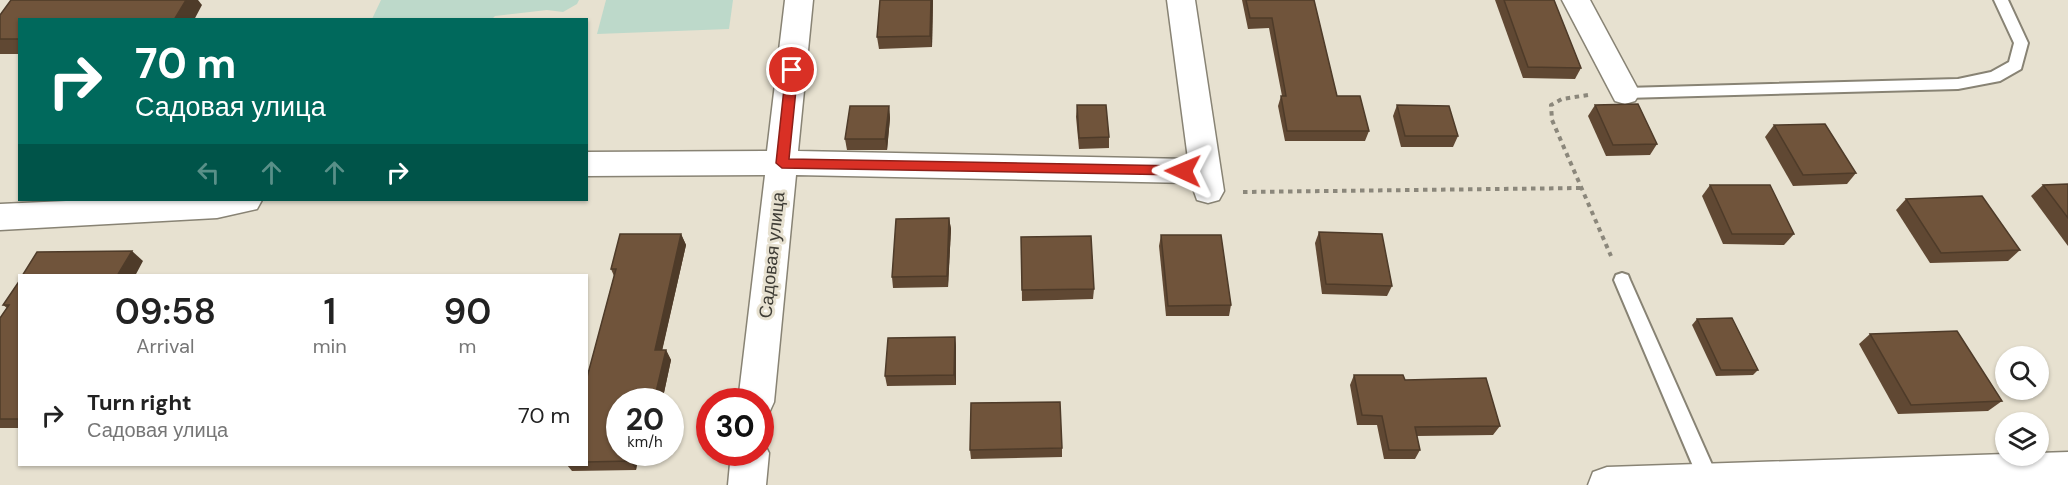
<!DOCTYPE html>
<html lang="en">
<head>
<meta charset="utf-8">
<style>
	:root { --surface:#fff; --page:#f2f2f2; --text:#222; --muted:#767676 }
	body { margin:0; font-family:"DM Sans",sans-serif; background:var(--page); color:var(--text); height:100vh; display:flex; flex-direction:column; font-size:22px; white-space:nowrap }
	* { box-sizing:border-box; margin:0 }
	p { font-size:20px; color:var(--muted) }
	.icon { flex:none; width:33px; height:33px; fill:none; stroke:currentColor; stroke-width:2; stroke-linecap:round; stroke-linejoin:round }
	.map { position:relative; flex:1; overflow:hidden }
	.drawer { position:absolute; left:18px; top:274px; width:570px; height:192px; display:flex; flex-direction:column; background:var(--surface); border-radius:0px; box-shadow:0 2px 4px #0004 }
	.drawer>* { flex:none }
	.guide { position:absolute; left:18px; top:18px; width:570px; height:183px; border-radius:0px; box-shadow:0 2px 4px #0004; background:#00695c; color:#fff; overflow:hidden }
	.tools { position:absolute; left:1995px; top:346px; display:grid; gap:12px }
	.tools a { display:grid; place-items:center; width:54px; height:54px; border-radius:50%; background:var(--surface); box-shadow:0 2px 4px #0004; font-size:30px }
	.speed { position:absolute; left:606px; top:388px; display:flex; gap:12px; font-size:30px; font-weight:700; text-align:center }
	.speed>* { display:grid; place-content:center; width:78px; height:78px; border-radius:50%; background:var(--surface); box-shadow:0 2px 4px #0004; line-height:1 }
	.speed small { font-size:15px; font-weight:400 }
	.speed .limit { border:9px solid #d22; background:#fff; color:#111 }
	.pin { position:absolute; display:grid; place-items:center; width:51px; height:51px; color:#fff; margin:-26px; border:3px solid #fff; border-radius:50%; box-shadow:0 2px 6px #0007 }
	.me { position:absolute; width:66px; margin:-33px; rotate:271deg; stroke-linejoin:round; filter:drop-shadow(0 0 4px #0008) }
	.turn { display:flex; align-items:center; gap:21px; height:126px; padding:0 18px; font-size:27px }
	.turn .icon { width:78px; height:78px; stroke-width:2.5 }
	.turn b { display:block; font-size:42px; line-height:51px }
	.lanes { display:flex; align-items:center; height:57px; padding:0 18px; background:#0003; justify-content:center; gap:30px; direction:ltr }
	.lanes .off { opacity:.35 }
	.eta { display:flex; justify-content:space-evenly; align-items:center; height:102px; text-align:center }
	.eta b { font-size:36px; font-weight:600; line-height:42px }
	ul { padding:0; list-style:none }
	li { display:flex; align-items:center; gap:18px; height:78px; padding:0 18px }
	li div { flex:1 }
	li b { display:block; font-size:22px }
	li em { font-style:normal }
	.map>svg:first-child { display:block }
</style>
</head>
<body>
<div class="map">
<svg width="2068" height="485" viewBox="0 0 2068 485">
	<rect width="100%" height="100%" fill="#e7e1d0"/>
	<g fill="#bdd9ca">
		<polygon points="381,0 579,0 577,4 563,12 547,10 495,16 492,19 372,19"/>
		<polygon points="606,0 733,0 729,29 597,34"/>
	</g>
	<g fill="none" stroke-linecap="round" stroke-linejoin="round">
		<g stroke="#888374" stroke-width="4">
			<g id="service">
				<polygon points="1994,0 2008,0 2028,43 2021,69 2000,81 1958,89 1625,98 1618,93 1625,88 1958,79 1991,72 2009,62 2014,43"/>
				<polygon points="1622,273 1628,275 1630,280 1721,485 1701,485 1614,280 1616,275"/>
			</g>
		</g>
		<g stroke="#888374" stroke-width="3">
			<g id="minor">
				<polygon points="785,0 813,0 798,151 1188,159 1167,0 1195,0 1224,191 1219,200 1208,203 1197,200 1191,183 796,175 774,402 769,413 760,417 760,402 738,402 765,175 586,176 586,152 767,151"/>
				<polygon points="1562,0 1590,0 1640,93 1635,101 1625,104 1615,101"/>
				<polygon points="88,200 262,200 257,209 217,218 0,230 0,204"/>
				<polygon points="760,440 763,441 769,453 766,485 728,485 731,453 760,453"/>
				<polygon points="2068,452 2068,485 1588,485 1593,472 1607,467 2006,454 2006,456 2038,456 2038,453"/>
			</g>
		</g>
		<g stroke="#8b877b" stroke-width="4" stroke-dasharray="4.5 4.5" stroke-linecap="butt">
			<polyline points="1588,95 1562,99 1551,105 1552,120 1611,256"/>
			<polyline points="1243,192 1581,188"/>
		</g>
		<use href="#service" fill="#fff" fill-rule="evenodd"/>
		<use href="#minor" fill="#fff" fill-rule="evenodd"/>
	</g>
	<g fill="#604833">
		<polygon points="880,0 933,0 932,47 879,49 877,37"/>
		<polygon points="1242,0 1314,0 1337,96 1369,131 1365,141 1285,141 1278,106 1281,96 1282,96 1269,28 1248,29"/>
		<polygon points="1495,0 1554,0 1581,68 1575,79 1523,78"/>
		<polygon points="202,5 20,20 20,54 0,54 0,15"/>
		<polygon points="1077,105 1109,137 1109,148 1079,149 1076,117"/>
		<polygon points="1397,105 1458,136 1453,147 1401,147 1393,116"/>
		<polygon points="1595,105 1657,144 1650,155 1606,156 1588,116"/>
		<polygon points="889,106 890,118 887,150 847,150 845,139"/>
		<polygon points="1774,125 1856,173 1847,184 1793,186 1765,137"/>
		<polygon points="2068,184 2068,246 2031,196 2043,185"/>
		<polygon points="1710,185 1794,234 1784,245 1723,244 1702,196"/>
		<polygon points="1906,199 2020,250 2008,261 1930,263 1896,210"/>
		<polygon points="949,218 951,229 948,287 893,288 892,277"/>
		<polygon points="1319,232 1392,286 1387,296 1322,294 1315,243"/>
		<polygon points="681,234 686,245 662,350 666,350 671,360 662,402 620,402 639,453 636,470 572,471 567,465 586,465 586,381 614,276 611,269"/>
		<polygon points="1161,235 1231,305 1229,316 1166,316 1159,246"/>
		<polygon points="1021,237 1094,289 1093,299 1022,301"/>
		<polygon points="20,280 20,428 0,428 0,318 7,308 3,305"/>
		<polygon points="1697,319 1758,370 1753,375 1716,376 1692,325"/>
		<polygon points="1870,334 2002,401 1988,411 1898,414 1859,344"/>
		<polygon points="955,337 956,347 956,385 887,386 885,376"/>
		<polygon points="1354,375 1405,380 1500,426 1493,435 1417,436 1420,450 1415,459 1384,459 1377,425 1357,425 1350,385"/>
		<polygon points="1062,448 1062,457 971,459 970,450"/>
	</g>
	<g fill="#4e3b29">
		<polygon points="186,0 198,0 202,5 194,20 174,20"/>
		<polygon points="931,0 933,0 932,47 930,36"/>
		<polygon points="889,106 890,118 887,150 885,139"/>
		<polygon points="949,218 951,229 948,287 947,276"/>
		<polygon points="681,234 686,245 660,360 655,350"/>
		<polygon points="132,251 143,261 135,276 117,276"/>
		<polygon points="955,337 956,347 956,385 954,375"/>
		<polygon points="666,350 671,360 662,402 656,392"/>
		<polygon points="646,392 651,402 643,402"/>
		<polygon points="632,453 639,453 636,470 630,461"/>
	</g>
	<g fill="#70543b" stroke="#4e3b29" stroke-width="1.5">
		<polygon points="11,0 186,0 174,20 20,20 20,39 0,39 0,15"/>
		<polygon points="880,0 931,0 930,36 877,37"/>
		<polygon points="1246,0 1314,0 1337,96 1360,96 1369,131 1287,131 1281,96 1286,96 1272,18 1250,18"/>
		<polygon points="1504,0 1554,0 1581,68 1528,67"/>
		<polygon points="1638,104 1657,144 1613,145 1595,105"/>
		<polygon points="1077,105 1106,105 1109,137 1079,138"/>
		<polygon points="1397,105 1449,106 1458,136 1405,136"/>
		<polygon points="850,106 889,106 885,139 845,139"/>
		<polygon points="1825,124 1856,173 1803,175 1774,125"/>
		<polygon points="2068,184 2068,218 2043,185"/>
		<polygon points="1710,185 1770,185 1794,234 1732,234"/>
		<polygon points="1982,196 2020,250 1941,253 1906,199"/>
		<polygon points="949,218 947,276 892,277 896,219"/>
		<polygon points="1319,232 1382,234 1392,286 1326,284"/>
		<polygon points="620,234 681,234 655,350 666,350 656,392 646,392 643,402 620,402 620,453 632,453 630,461 586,462 586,381 616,269 611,269"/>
		<polygon points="1161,235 1221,235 1231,305 1168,306"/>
		<polygon points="1091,236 1094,289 1022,290 1021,237"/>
		<polygon points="132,251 117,276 22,276 37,252"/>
		<polygon points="20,280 20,419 0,419 0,318 9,305 3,305"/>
		<polygon points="1732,318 1758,370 1721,370 1697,319"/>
		<polygon points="1957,331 2002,401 1911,405 1870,334"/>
		<polygon points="955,337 954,375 885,376 888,338"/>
		<polygon points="1354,375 1403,375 1405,380 1486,378 1500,426 1415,427 1420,450 1389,450 1382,416 1362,415"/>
		<polygon points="1060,402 1062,448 970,450 971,403"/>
	</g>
	<polygon fill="#d93025" stroke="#8d1f18" stroke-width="1.5" points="792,66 798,70 789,159 1183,166 1189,171 1183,175 782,168 776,163 786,70"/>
	<g text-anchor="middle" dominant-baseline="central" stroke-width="6" stroke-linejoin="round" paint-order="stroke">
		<g font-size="18" fill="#3e3c35" stroke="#e7e1d0">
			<text transform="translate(772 255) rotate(-84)">Садовая улица</text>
		</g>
	</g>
</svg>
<div class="tools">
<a><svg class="icon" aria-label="search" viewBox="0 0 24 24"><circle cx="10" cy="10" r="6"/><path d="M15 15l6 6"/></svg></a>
<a><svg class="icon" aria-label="layers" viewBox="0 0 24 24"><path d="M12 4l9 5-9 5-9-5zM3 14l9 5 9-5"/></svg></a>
</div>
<div class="speed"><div>20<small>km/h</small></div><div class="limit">30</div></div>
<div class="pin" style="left:792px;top:70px;background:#d93025"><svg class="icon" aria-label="arrive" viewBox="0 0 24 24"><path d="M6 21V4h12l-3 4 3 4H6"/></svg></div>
<svg class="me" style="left:1183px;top:171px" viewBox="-20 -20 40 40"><path d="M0-17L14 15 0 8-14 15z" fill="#d93025" stroke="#fff" stroke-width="4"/></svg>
<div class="guide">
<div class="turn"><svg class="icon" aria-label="right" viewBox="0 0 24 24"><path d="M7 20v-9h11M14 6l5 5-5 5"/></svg><div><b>70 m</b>Садовая улица</div></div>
<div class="lanes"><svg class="icon off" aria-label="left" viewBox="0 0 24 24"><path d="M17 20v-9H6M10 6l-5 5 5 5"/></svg><svg class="icon off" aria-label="ahead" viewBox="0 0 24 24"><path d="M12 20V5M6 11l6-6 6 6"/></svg><svg class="icon off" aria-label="ahead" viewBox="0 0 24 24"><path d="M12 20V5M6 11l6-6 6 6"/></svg><svg class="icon" aria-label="right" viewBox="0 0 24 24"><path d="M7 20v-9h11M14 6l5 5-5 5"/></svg></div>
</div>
<section class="drawer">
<div class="eta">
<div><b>09:58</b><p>Arrival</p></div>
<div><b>1</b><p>min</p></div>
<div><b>90</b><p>m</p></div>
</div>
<ul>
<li><svg class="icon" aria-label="right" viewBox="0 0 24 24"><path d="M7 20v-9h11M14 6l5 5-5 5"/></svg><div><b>Turn right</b><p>Садовая улица</p></div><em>70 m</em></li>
</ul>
</section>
</div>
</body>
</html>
